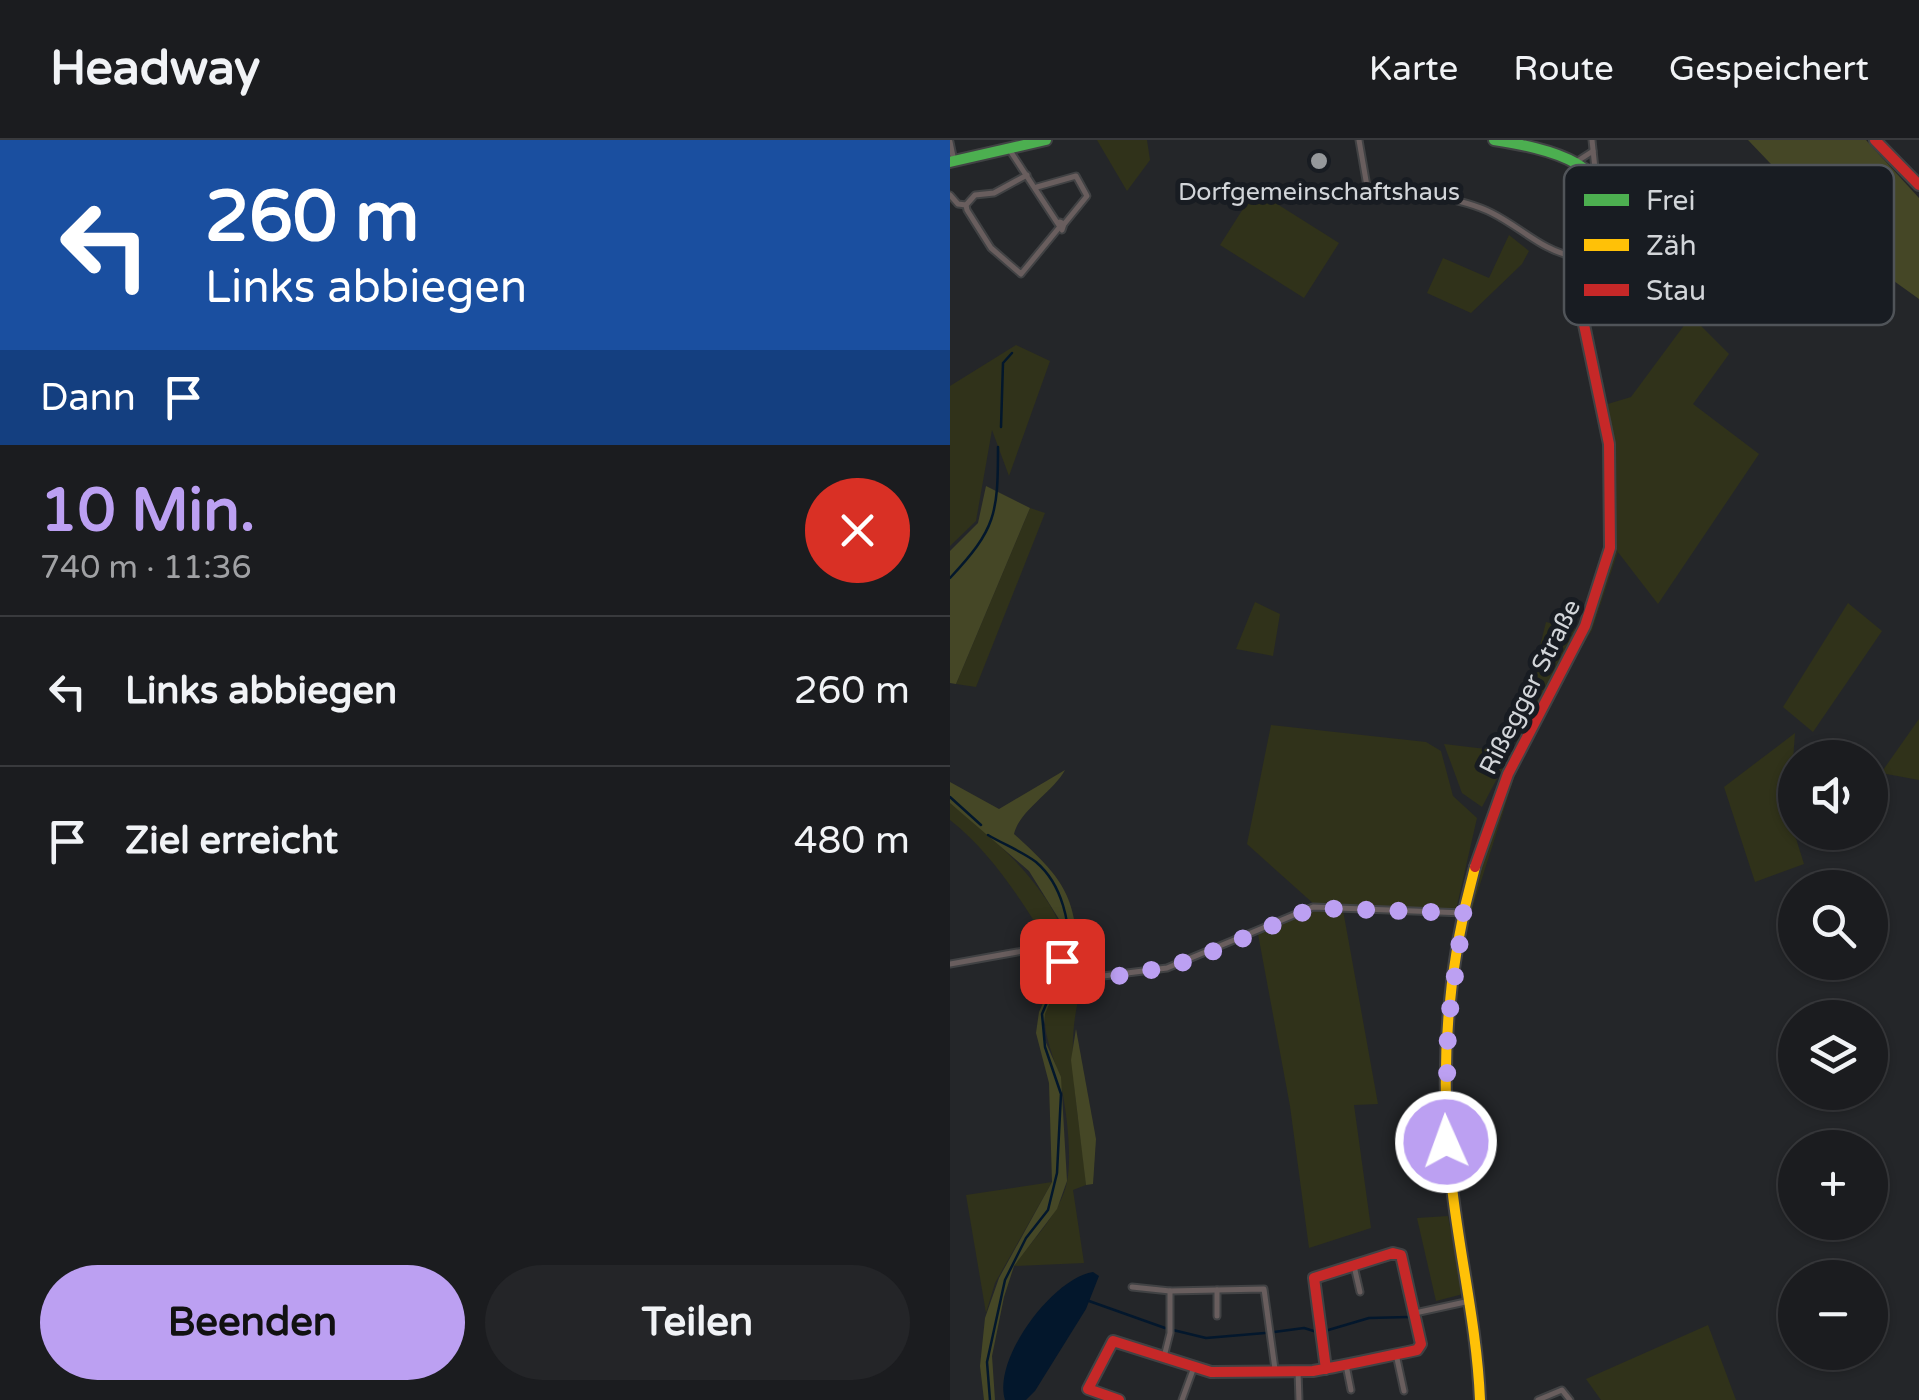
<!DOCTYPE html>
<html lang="de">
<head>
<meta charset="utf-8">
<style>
	:root { --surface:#1b1c1f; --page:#242528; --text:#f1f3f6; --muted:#a0a1a4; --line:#393a3d; --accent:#bca0f2 }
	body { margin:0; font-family:"Varela Round",sans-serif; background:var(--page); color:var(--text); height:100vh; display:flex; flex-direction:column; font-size:38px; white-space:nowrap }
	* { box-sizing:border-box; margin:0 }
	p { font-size:32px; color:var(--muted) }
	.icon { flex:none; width:55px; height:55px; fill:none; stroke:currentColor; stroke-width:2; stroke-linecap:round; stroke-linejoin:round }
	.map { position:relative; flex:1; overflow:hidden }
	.details { display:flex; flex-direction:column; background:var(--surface); width:950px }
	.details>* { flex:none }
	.banner { background:#1a4fa0; color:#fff; overflow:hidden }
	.fabs { position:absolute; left:828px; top:600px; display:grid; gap:20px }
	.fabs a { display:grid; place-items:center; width:110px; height:110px; border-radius:50%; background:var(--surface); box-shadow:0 2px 8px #0004,0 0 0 2px var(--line); font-size:50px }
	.pin { position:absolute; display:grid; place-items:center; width:85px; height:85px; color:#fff; margin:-42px; border-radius:20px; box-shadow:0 5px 15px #0006 }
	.me { position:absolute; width:110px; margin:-55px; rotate:358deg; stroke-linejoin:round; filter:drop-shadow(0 0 8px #0008) }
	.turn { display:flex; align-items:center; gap:35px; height:210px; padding:0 40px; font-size:45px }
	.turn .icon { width:130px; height:130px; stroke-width:2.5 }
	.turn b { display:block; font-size:70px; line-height:85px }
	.then { display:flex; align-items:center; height:95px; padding:0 40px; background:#0003; gap:20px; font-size:38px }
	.round { display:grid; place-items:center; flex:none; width:105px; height:105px; border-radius:52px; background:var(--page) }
	.head { display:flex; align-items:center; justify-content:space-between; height:170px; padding:0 40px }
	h1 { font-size:60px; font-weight:700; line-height:75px; color:var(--accent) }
	.button { display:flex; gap:20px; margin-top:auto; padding:20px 40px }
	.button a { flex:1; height:115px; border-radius:60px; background:var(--accent); color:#111; font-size:40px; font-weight:700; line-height:115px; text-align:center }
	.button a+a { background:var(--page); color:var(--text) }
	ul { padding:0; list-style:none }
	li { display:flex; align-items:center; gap:30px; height:150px; padding:0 40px; border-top:2px solid var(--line) }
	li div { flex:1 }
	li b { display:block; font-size:38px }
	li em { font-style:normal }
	header { display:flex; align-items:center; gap:60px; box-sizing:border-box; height:140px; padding:0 50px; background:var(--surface); border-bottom:2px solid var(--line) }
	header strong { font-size:48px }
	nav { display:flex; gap:55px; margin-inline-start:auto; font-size:35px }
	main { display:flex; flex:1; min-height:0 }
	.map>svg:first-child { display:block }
</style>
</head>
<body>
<header>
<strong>Headway</strong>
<nav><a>Karte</a><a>Route</a><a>Gespeichert</a></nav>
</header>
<main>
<section class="details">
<div class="banner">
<div class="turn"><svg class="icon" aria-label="left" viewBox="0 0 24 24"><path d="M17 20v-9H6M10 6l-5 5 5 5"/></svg><div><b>260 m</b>Links abbiegen</div></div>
<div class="then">Dann<svg class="icon" aria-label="arrive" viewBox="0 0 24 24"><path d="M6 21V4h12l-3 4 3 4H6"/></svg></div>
</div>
<div class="head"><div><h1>10 Min.</h1><p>740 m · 11:36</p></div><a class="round" style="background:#d93025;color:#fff"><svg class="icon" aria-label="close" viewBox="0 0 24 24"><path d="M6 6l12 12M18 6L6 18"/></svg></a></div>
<ul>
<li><svg class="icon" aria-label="left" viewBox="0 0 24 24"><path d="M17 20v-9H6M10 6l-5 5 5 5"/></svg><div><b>Links abbiegen</b></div><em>260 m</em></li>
<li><svg class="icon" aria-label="arrive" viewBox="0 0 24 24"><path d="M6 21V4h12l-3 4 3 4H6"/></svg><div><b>Ziel erreicht</b></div><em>480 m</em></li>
</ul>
<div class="button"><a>Beenden</a><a>Teilen</a></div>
</section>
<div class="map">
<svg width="969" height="1260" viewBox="0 0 969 1260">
	<rect width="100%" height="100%" fill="#242629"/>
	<g fill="#30321a">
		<polygon points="147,0 197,0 200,20 177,51"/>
		<polygon points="305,50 389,103 354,158 270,105"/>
		<polygon points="559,95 579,111 572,124 521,173 477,153 493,118 539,138"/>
		<polygon points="741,176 779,214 743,264 809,314 708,464 661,403 663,363 651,266 681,257"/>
		<polygon points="66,205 100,221 59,336 42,290 26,381 0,406 0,246"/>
		<polygon points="80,368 95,373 26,547 6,544"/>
		<polygon points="668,411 642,490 600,560 564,638 518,782 515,779 534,708 563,630 618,523 661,414"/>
		<polygon points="305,462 330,474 323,516 286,509"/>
		<polygon points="898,463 932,491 863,592 833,567"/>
		<polygon points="596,482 628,490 564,611"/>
		<polygon points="969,579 969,640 931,633"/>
		<polygon points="321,585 476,602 491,611 503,656 527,678 506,770 457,772 365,765 297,704"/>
		<polygon points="845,593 839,676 854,724 805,742 774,647"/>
		<polygon points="494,604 561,612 532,667 512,653"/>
		<path d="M0 663C34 687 134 776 111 821L99 811 98 803C71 760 41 712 0 680Z"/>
		<polygon points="363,769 393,770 428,964 404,965 421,1088 359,1108 340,966 308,794"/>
		<path d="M118 829 134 841C110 906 131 978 136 1045L123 1050 134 1123 64 1126C81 1101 111 1073 117 1042 122 1017 117 975 112 950 102 899 76 878 118 829Z"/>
		<polygon points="102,1042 45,1143 36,1173 16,1055"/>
		<polygon points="498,1076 513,1154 486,1161 467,1078"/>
		<polygon points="758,1185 786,1260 651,1260 636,1239"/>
	</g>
	<g fill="#454726">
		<polygon points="798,0 916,0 969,58 969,159 909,116"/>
		<polygon points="36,346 80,368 6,544 0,543 0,411 28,383"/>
		<path d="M115 630C103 652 69 671 64 694 111 737 126 753 128 818L109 840 95 874 93 896 111 937 117 1041 107 1069 64 1126 54 1157 42 1216 45 1260H34L30 1226 35 1178 49 1138 102 1042 99 943 86 893 89 872 115 814 112 784 79 731 0 663V642L49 669Z"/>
		<polygon points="126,889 146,999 143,1044 136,1045 121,920"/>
	</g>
	<path fill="#03172c" d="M143 1132 149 1136 136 1169 85 1251 76 1260H55C42 1219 103 1138 143 1132Z"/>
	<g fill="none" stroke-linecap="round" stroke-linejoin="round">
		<g stroke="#03172c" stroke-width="2.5">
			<polyline points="51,287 53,223 62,213"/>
			<path d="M0 438C46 389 48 374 48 307"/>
			<polyline points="0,657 31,685"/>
			<path d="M38 695C53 704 73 712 86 722 112 744 122 785 117 817"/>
			<polyline points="139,1161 215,1188"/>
			<polyline points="223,1190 256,1198 315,1193"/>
			<polyline points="375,1191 419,1178 459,1177"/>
			<polyline points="324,1192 354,1188 367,1192"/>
			<polyline points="40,1260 37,1222 55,1140 76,1098 98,1070 107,1033 111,954 95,907 92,874 110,831"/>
		</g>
		<g stroke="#414244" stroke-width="9">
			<g id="street">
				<path d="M409 0 418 52C444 45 517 60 542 73 572 88 592 111 626 117"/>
				<polyline points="0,2 4,21"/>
				<polyline points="59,9 112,90 114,84 110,82"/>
				<polyline points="626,22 643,11"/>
				<polyline points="77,35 44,53 25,55 16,65 17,70 41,108 71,134 108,89"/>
				<polyline points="641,36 645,29 642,0"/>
				<polyline points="87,47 126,36 137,56 115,83"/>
				<polyline points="0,55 8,64 16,65"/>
				<polyline points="0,824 90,808 104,814 129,839 217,828 363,767 514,773"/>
				<polyline points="404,1126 410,1152"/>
				<polyline points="182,1147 220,1151 314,1149 325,1229"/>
				<polyline points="465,1173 520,1161"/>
				<polyline points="267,1176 267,1150"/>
				<polyline points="446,1214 454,1251"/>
				<polyline points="214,1217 220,1193 220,1151"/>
				<polyline points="396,1225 401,1250"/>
				<polyline points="348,1231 349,1260"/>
				<polyline points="232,1260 244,1227"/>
				<polyline points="588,1260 612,1250 620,1260"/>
			</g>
		</g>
		<g stroke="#414244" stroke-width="14">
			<g id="fast">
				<path d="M544 0C593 8 681 23 643 94"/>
				<polyline points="0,22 96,0"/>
			</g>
		</g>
		<g stroke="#414244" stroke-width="14">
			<path id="slow" d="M525 727C496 832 489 939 502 1047 510 1118 527 1188 530 1260"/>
		</g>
		<g stroke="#414244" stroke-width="14">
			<g id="jam">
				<polyline points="925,0 969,45"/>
				<polyline points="525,727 558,634 635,486 660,408 659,304 623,132 643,94"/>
				<path d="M169 1260 138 1249 163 1201 261 1232 363 1231C398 1225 432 1217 467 1210L471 1204 451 1115 443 1113 364 1138 376 1229"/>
			</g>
		</g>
		<use href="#street" stroke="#695e5e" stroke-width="5"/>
		<use href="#fast" stroke="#4caf50" stroke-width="10"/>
		<use href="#slow" stroke="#ffc107" stroke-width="10"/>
		<use href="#jam" stroke="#c62828" stroke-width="10"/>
	</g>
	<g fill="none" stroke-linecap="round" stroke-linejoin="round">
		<polyline stroke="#bca0f2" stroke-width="18" stroke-dasharray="0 32.4" points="112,821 134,840 184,834 243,820 363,768 514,773 498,884 496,1002"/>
	</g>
	<circle fill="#95989b" stroke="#181c22" stroke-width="4" cx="369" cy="21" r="10"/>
	<g text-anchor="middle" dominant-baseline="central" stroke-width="10" stroke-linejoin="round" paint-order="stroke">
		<g font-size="25" fill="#d2d5d9" stroke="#181c22">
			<text x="369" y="52">Dorfgemeinschaftshaus</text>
		</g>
		<g font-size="25" fill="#d2d5d9" stroke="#181c22">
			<text transform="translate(580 547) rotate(-63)">Rißegger Straße</text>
		</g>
	</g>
	<rect x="614" y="25" width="330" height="160" rx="15" fill="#181c22" stroke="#505459" stroke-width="2.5"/>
	<rect x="634" y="54" width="45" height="12" fill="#4caf50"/>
	<rect x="634" y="99" width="45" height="12" fill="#ffc107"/>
	<rect x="634" y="144" width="45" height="12" fill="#c62828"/>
	<g font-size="28" fill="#d2d5d9">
		<text x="696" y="70">Frei</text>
		<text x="696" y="115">Zäh</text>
		<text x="696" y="160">Stau</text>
	</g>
</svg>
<div class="fabs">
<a><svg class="icon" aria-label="sound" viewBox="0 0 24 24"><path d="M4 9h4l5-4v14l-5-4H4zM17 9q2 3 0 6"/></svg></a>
<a><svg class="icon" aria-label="search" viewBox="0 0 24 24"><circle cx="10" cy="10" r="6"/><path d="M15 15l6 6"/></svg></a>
<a><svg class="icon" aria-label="layers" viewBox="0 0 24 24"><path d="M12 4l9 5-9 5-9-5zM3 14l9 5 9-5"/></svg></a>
<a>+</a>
<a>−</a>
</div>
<div class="pin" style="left:112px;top:821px;background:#d93025"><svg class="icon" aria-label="arrive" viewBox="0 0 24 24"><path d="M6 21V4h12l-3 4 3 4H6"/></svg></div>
<svg class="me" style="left:496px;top:1002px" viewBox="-20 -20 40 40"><circle r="17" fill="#bca0f2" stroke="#fff" stroke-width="3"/><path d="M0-11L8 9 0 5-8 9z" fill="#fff"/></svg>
</div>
</main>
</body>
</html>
